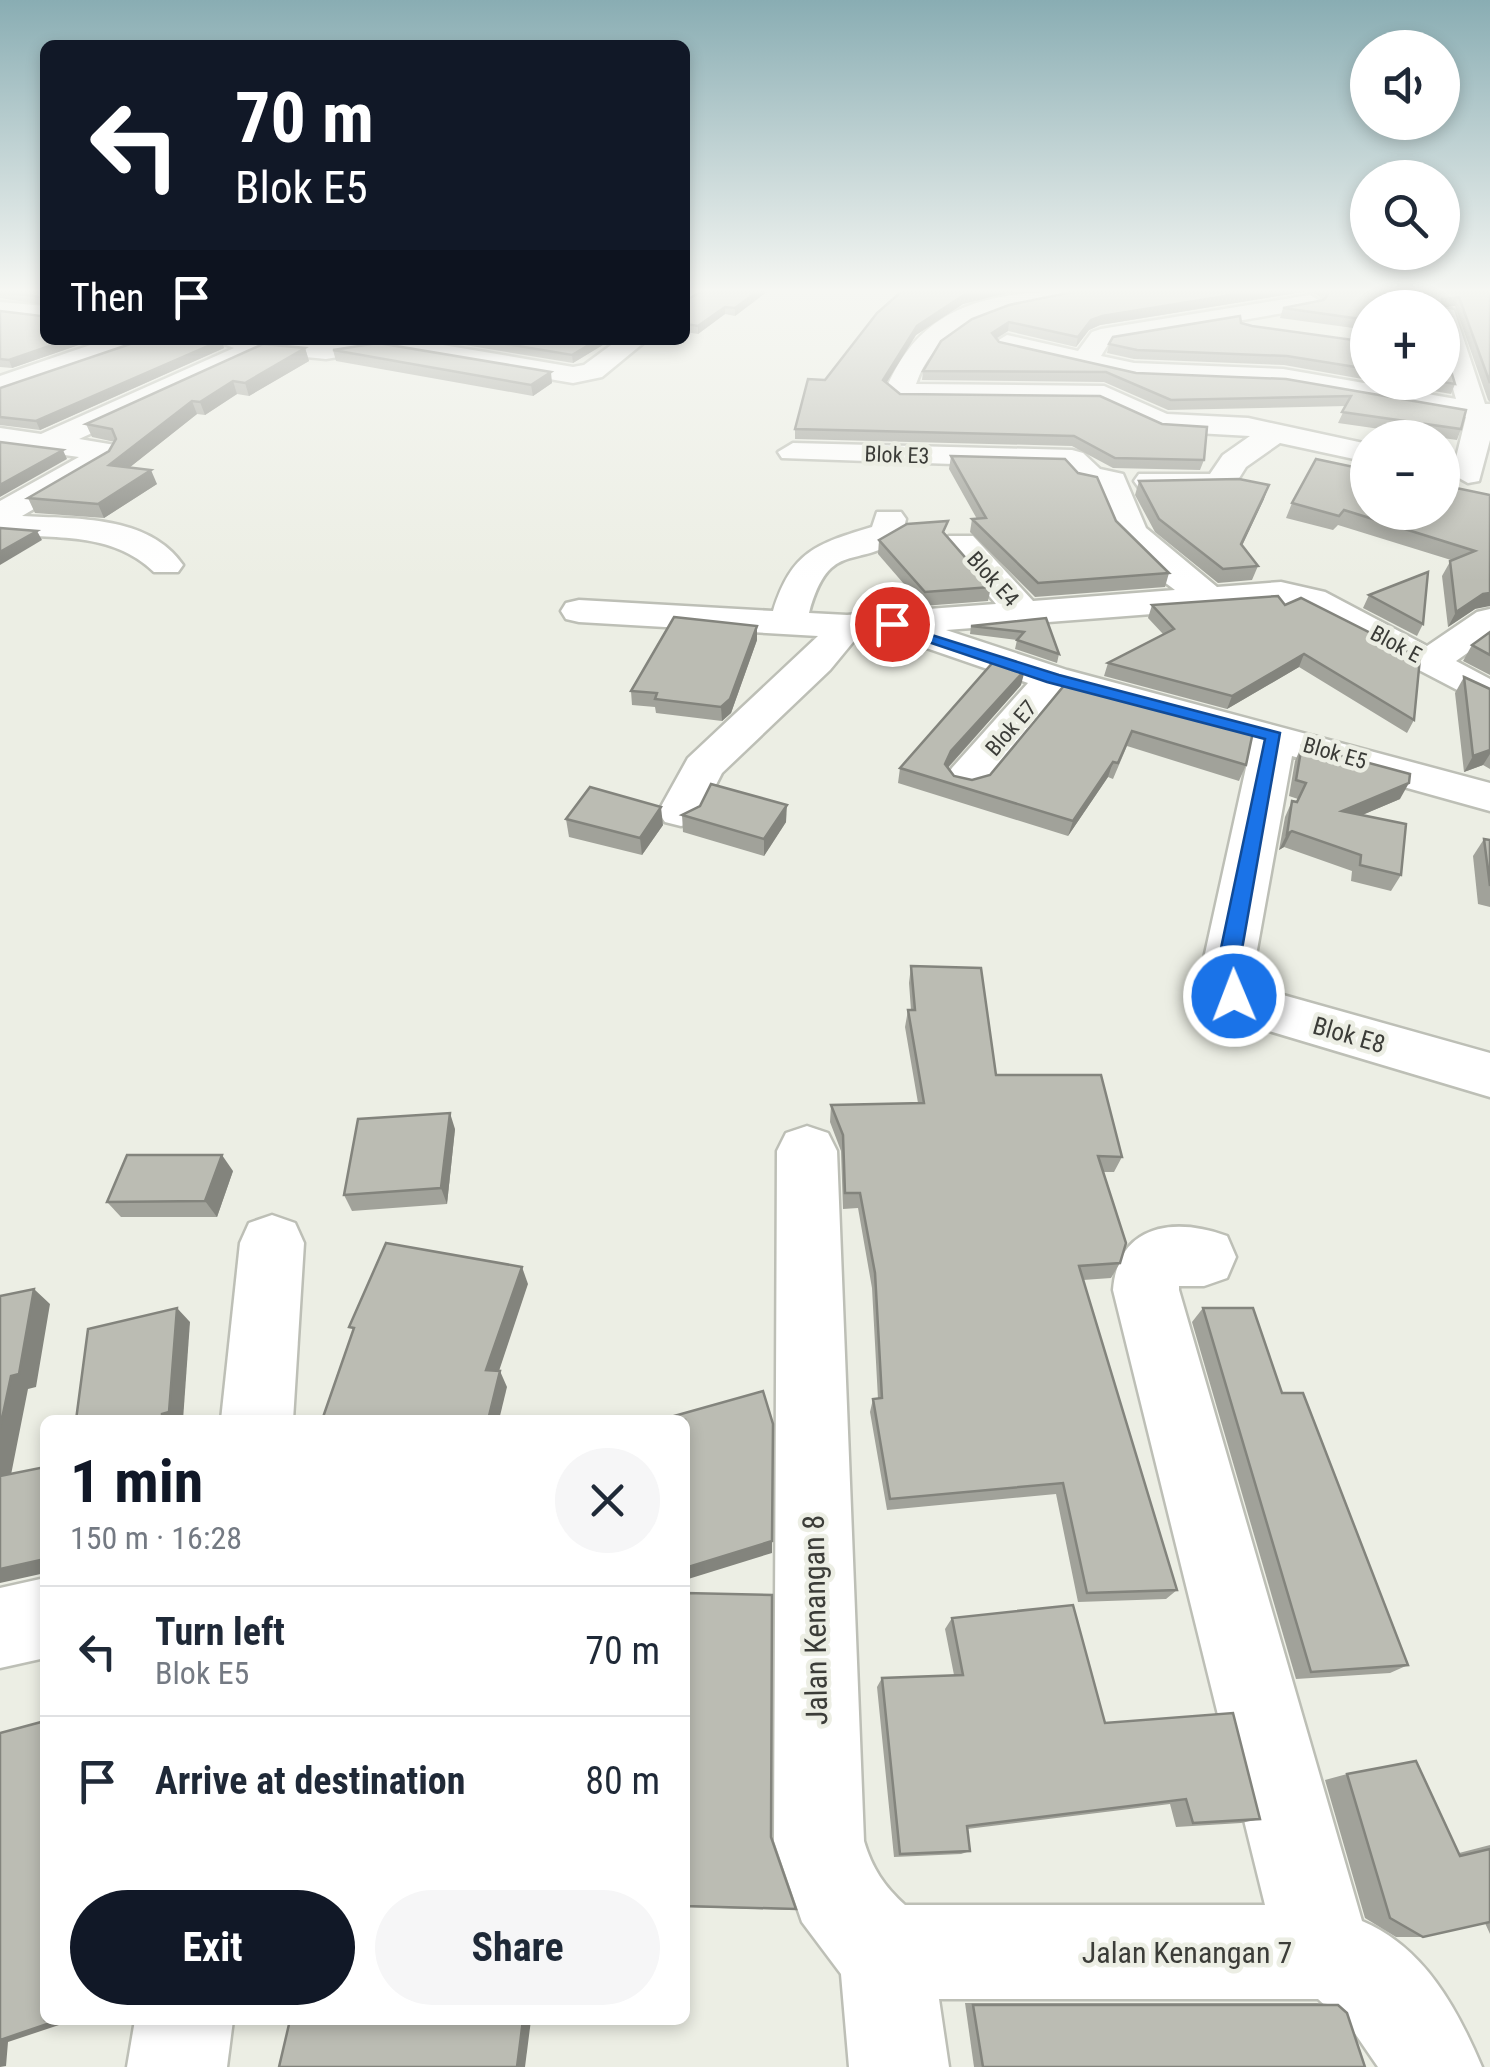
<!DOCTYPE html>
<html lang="en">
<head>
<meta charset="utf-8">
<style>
	:root { --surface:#fff; --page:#f6f6f7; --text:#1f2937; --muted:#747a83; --line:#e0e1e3; --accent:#111827 }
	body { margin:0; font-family:"Roboto Condensed",sans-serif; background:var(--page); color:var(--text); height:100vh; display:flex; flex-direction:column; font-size:38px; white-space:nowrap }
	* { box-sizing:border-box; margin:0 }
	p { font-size:32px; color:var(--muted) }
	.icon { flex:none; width:55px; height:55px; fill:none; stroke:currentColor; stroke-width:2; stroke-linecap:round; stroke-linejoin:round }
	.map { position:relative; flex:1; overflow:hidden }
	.sheet { position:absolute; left:40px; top:1415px; width:650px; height:610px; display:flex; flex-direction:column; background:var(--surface); border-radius:15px; box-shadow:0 5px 15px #0003 }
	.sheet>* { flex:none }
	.top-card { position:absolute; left:40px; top:40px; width:650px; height:305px; border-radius:15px; box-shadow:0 5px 15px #0003; background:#111827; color:#fff; overflow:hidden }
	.buttons { position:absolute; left:1350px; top:30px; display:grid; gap:20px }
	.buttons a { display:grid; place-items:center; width:110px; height:110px; border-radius:50%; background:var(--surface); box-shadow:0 5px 15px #0003; font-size:50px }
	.pin { position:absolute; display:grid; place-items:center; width:85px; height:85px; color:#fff; margin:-42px; border:5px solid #fff; border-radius:50%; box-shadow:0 2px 10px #0007 }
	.me { position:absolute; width:110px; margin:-55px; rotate:359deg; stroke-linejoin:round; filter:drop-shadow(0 0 8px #0008) }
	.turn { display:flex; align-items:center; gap:35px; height:210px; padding:0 30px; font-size:45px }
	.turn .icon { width:130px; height:130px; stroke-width:2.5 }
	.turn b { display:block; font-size:70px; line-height:85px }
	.then { display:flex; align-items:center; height:95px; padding:0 30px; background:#0003; gap:20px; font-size:38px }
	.round { display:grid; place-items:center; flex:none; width:105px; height:105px; border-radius:52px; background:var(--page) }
	.headline { display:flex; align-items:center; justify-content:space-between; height:170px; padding:0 30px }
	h1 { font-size:60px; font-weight:700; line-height:75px; color:var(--accent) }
	.action { display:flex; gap:20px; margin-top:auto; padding:20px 30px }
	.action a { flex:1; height:115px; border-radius:60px; background:var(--accent); color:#fff; font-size:40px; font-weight:700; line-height:115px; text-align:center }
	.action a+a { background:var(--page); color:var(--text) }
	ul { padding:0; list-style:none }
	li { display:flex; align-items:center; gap:30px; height:130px; padding:0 30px; border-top:2px solid var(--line) }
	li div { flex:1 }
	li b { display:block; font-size:38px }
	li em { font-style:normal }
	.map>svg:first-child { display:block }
</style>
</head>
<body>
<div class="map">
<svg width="1490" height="2067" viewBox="0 0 1490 2067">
	<rect width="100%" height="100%" fill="#eceee4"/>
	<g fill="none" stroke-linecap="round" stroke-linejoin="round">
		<g stroke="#bdbfb6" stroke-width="5">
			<g id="minor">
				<polygon points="685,291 709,291 685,308"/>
				<path d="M1084 291C1075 300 1061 300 1048 302 992 311 936 326 916 384L1104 386 1167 414 1248 418 1368 444V462L1280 443 1246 467 1231 491 1150 490 1139 488 1134 481 1139 474H1210L1223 455 1250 436 1161 431 1099 402 899 400 885 392C921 300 996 291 1084 291Z"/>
				<polygon points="1310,295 1322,302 1318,307 1109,343 1101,356 1134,363 1283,369 1456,399 1442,350 1442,308 1454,310 1485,404 1490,404 1490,440 1479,481 1468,483 1452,474 1466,417 1283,385 1134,379 998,348 994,343 1007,335 1078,351 1092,332 1101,329"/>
				<polygon points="0,302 45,306 45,320 0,316"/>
				<polygon points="105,340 148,340 144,345 0,393 0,376"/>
				<path d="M214 340H413L573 367 584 365 618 340H647L602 377 573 383 380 350 326 359 266 353 79 439 115 445 119 451 112 463 22 516C76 519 149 515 183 565L178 572H154C112 531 54 539 0 534V501L79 457 0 446V428L41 434 234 348Z"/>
				<path d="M793 443 1072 450 1083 453 1100 469 1123 474 1146 528 1217 587 1281 582 1325 592 1427 646 1477 612 1490 609V637L1456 661 1490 679V707L1300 608 1281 604 946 630 1067 670 1490 783V811L1292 756 1253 972 1257 984 1283 995 1490 1053V1097L1249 1025 1215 1010 1201 972 1251 745 1062 693 984 788 968 792 952 788 946 778 952 768 1028 683 903 640 898 633 858 636 830 670 722 773 697 822 681 826 665 822 658 812 688 758 818 636 579 622 566 619 561 611 566 603 579 600 773 611C792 551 816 544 872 527L877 512H901L906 519 902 536C858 572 830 536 809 613L847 615 996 604 944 543 949 536H973L1033 601 1175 590C1140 564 1104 532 1097 487L1078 483 1064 468 782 458 778 452Z"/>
				<path d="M807 1126 828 1133 837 1151 864 1841C872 1868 884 1886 905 1905H1265L1113 1290C1118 1224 1174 1217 1227 1236L1236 1257 1227 1278 1204 1286H1179V1290L1362 1921C1424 1947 1457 2008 1482 2067H1378L1354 2032 1318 1999H939L949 2067H849L841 1974 802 1922 774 1841 777 1151 786 1133Z"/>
				<polygon points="272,1215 295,1223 304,1243 293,1420 221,1420 240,1243 249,1223"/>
				<polygon points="45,1578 45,1658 0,1668 0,1588"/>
				<polygon points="135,2020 233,2020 227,2067 127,2067"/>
			</g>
		</g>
		<use href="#minor" fill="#fff" fill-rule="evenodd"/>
	</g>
	<g fill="#a1a29a">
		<polygon points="0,291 45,291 45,340 93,340 12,368 0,367 0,311 41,316 44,305 0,298 0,300"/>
		<polygon points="768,291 735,316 725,314 698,334 685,332 685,301"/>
		<polygon points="902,291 1015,291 963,304 916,335 886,383 900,394 1204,460 1200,470 1113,468 1072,446 795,439 795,429 825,380"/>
		<polygon points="1077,291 1308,291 1100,325 1089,330 1076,347 1008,331 996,339 999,342 1136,373 1286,379 1466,410 1461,429 1457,440 1338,423 1346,406 1168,410 1104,382 922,380 923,371 941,341"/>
		<polygon points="1310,291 1490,291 1490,402 1488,400 1455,306 1368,308 1368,330 1280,318 1283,308 1324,300"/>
		<polygon points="1241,323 1252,326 1368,342 1368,380 1284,365 1134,359 1107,353 1109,344"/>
		<polygon points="435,340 611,340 573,363"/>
		<polygon points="224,348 40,430 0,425 0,388"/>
		<polygon points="305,348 309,361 249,396 237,394 205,415 197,414 130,467 157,484 104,518 35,513 28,498 109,451 115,442 92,437 86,424"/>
		<polygon points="333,350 552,383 533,396 336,361"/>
		<polygon points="1383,382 1442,382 1455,384 1451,394"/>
		<polygon points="951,456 1116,521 1169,573 1165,587 1035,597 970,532 972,519 977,519 949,469"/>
		<polygon points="1139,481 1264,499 1242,546 1258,566 1252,580 1218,583 1155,532 1135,495"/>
		<polygon points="1490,495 1475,609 1448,627 1442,576 1451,560 1338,525 1333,530 1286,518 1292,503"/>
		<polygon points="945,535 991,587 988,601 923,606 878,554 879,540"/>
		<polygon points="1369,595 1423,624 1417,636 1363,608"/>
		<polygon points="1152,605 1285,605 1414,720 1407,733 1299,667 1227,709 1104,676 1108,663 1163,634 1148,618"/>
		<polygon points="1046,618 1059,654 1057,663 1015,649 1017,640 970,634 971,626"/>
		<polygon points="757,626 757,640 731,713 722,721 656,713 655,707 632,705 631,691"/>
		<polygon points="1490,632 1490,675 1463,661 1472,645"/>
		<polygon points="1464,677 1490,689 1490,769 1483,765 1464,772 1455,693"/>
		<polygon points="1067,682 1246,765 1239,781 1127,746 1113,779 1108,777 1068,836 898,783 900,768 1021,685 948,768 954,776 972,780 990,775"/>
		<polygon points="1302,745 1400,799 1362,815 1401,875 1391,891 1351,881 1352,871 1284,847 1279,850 1285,817 1292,801 1297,802 1298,799 1289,796 1295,761"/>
		<polygon points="700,806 786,822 764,856 683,832 682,815"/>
		<polygon points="566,819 663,825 642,855 569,837"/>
		<polygon points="1484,839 1490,840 1490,907 1478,904 1473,856"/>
		<polygon points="911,966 996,1075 1122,1157 1114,1172 1103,1172 1120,1263 1111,1278 1083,1280 1177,1590 1166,1599 1078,1602 1056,1494 887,1510 870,1412 873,1399 878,1399 872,1288 858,1208 843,1209 841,1151 830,1122 831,1105 918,1103 905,1027 908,1010 911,1010 909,983"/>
		<polygon points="455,1129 447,1204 352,1211 344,1195"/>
		<polygon points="233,1171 217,1217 121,1217 107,1202"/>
		<polygon points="1203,1308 1282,1393 1408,1665 1390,1673 1296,1679 1192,1322"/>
		<polygon points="685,1593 796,1909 794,1910 685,1907"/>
		<polygon points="952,1618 1105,1723 1260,1819 1241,1823 1176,1827 1170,1804 967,1829 970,1851 961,1854 894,1857 877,1687 882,1678 954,1675 945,1629"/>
		<polygon points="1347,1774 1459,1853 1490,1845 1490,1934 1485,1923 1423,1937 1396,1937 1365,1918 1325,1780"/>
		<polygon points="965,2003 1317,2003 1338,2005 1365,2067 974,2067"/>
	</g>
	<g fill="#83847d">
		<polygon points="758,291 768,291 735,316 735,308"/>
		<polygon points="978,291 1015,291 963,304 916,335 882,390 883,380 917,326 964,295"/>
		<polygon points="1256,291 1308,291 1100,325 1089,330 1076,347 1078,337 1091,320 1102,316"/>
		<polygon points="1459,297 1455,306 1438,308 1442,299"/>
		<polygon points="725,307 725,314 698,334 698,326"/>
		<polygon points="1009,322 1008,331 990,342 992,333"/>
		<polygon points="67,340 93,340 12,368 9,360"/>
		<polygon points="222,340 224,348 40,430 36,421"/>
		<polygon points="597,340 611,340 573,363 572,355"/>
		<polygon points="305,348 309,361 249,396 245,383"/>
		<polygon points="551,372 552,383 533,396 531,385"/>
		<polygon points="233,381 237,394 205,415 200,402"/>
		<polygon points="192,401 197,414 115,479 109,465"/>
		<polygon points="63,450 67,459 0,497 0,485"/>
		<polygon points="151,470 157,484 104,518 98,504"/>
		<polygon points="1269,485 1264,499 1236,558 1241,544"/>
		<polygon points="37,531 42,540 0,565 0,552"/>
		<polygon points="1490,593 1490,606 1475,609 1448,627 1456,612 1483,594"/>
		<polygon points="757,626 757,640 731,713 722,721 721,707"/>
		<polygon points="1304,654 1299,667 1227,709 1232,696"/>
		<polygon points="1025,670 1021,685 949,766 943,780 945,764 951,751"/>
		<polygon points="1490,750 1490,754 1483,765 1464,772 1473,756"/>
		<polygon points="1113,762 1108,777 1068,836 1073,821"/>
		<polygon points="1409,783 1400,799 1334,827 1342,811"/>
		<polygon points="787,805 786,822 764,856 764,839"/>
		<polygon points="661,807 663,825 642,855 640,838"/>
		<polygon points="1292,831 1284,847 1279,850 1287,834"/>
		<polygon points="450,1113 455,1129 447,1204 441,1188"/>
		<polygon points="222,1155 233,1171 217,1217 205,1201"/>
		<polygon points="522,1267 528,1284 494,1386 486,1370"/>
		<polygon points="34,1289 50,1304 36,1387 28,1389 8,1490 0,1485 0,1428 11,1376"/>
		<polygon points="177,1308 190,1322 183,1420 162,1420"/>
		<polygon points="500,1371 507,1387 499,1420 488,1420"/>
		<polygon points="772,1541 772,1553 685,1580 685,1568"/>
		<polygon points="45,1559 45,1573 0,1583 0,1569"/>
		<polygon points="59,2020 74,2020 8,2042 6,2066 0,2067 0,2040"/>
		<polygon points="523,2020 531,2020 525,2067 517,2067"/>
	</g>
	<g fill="#bbbcb3" stroke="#83847d" stroke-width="2.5">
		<polygon points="2,291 45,291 45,298"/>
		<polygon points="702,291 758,291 735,308 725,307 698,326 685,324 685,301"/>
		<polygon points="902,291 978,291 964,295 917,326 883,380 900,394 1100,396 1162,424 1207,427 1204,460 1115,458 1074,436 795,429 808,379 825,380 877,313"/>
		<polygon points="1077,291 1256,291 1102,316 1091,320 1078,337 1009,322 992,333 999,342 1136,373 1286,379 1466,410 1461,429 1342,412 1351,396 1171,400 1106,372 923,371 941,341 972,319 1009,305"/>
		<polygon points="1327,291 1490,291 1490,383 1459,297 1442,299 1442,308 1368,308 1368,320 1283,308 1324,300 1329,292"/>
		<polygon points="45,300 45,340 67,340 9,360 0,359 0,311 41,316"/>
		<polygon points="1240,316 1241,323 1252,326 1368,342 1368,369 1287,356 1137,350 1109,344 1113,337"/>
		<polygon points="142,340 222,340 36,421 0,417 0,388"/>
		<polygon points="482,340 597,340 572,355"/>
		<polygon points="1442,341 1455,384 1442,382"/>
		<polygon points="378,343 551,372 531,385 333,350"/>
		<polygon points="263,344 305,348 245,383 233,381 200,402 192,401 109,465 151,470 98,504 28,498 109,451 116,439 112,429 86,424"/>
		<polygon points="0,442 63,450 0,485"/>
		<polygon points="951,456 1065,459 1078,473 1097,477 1116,521 1169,573 1038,583 972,519 986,518"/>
		<polygon points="1316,459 1368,470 1368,512 1442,512 1442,485 1490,495 1490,593 1483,594 1456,612 1450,561 1475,551 1344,510 1339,516 1292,503"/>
		<polygon points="1239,479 1269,485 1241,544 1258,566 1223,569 1159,519 1139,481"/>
		<polygon points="948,521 943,532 991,587 925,592 879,540 907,524"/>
		<polygon points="0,528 37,531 0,552"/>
		<polygon points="1428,572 1423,624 1369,595"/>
		<polygon points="1278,596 1285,605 1301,598 1420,658 1414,720 1304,654 1232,696 1108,663 1174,629 1152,605"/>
		<polygon points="674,617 757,626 730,699 721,707 655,699 657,693 631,691"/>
		<polygon points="1046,618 1059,654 1017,640 1024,632 971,626"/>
		<polygon points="1490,632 1490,655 1472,645"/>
		<polygon points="995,660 1025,670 951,751 945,764 954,776 972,780 990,775 1067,682 1253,732 1246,765 1132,731 1118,763 1113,762 1073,821 900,768"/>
		<polygon points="1464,677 1490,689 1490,750 1473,756"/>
		<polygon points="1302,745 1410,774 1409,783 1342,811 1406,824 1401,875 1360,865 1361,855 1292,831 1287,834 1292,801 1297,802 1306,783 1296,780"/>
		<polygon points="711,784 787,805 764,839 682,815 700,806"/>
		<polygon points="590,787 661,807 640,838 566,819"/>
		<polygon points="1484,839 1490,840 1490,886"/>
		<polygon points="911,966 981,968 996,1075 1101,1075 1122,1157 1098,1156 1126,1243 1120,1263 1079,1266 1177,1590 1087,1593 1063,1483 890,1499 873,1399 882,1398 875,1273 860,1193 845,1193 843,1135 831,1105 924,1103 908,1010 915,1010"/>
		<polygon points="450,1113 441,1188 344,1195 358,1119"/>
		<polygon points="127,1155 222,1155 205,1201 107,1202"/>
		<polygon points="386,1243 522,1267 486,1370 500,1371 488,1420 322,1420 354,1328 349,1327"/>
		<polygon points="34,1289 19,1374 11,1376 0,1428 0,1296"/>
		<polygon points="177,1308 169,1412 162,1414 162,1420 76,1420 88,1329"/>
		<polygon points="1203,1308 1253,1308 1282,1393 1303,1393 1408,1665 1311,1672"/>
		<polygon points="763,1391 773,1424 772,1541 685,1568 685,1420 637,1420 667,1418"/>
		<polygon points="45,1467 45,1559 0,1569 0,1476"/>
		<polygon points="685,1593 772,1595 771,1837 796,1909 685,1906"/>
		<polygon points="1073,1605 1105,1723 1233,1713 1260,1819 1193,1823 1186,1799 967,1826 970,1851 900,1854 882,1678 963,1675 952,1618"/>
		<polygon points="45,1721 45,2020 59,2020 0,2040 0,1733"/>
		<polygon points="1416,1761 1460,1856 1490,1849 1490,1922 1423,1937 1390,1918 1347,1774"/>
		<polygon points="973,2005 1338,2005 1347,2013 1365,2067 983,2067"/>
		<polygon points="290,2020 523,2020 517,2067 279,2067"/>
	</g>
	<linearGradient id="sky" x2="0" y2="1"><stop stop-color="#89adb3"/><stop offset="0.5" stop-color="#f6f7f3"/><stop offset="1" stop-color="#f6f7f3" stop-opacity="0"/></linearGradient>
	<rect width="1490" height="581" fill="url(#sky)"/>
	<polygon fill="#1a73e8" stroke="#114b97" stroke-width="2.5" points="887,621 1059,675 1280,733 1238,972 1245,996 1242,1002 1226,1002 1216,972 1265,739 1047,682 887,628"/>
	<g text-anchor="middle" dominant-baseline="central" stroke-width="9" stroke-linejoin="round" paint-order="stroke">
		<g font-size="22" fill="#3b3c38" stroke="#eceee4">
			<text transform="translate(897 455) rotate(2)">Blok E3</text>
			<text transform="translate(993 579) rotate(48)">Blok E4</text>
			<text transform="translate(1396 644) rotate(28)">Blok E</text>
			<text transform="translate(1011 728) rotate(-49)">Blok E7</text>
			<text transform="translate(1335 753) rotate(16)">Blok E5</text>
		</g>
		<g font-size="25" fill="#3b3c38" stroke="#eceee4">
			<text transform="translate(1349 1035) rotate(16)">Blok E8</text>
		</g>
		<g font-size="30" fill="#3b3c38" stroke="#eceee4">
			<text transform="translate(815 1620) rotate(-91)">Jalan Kenangan 8</text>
			<text x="1187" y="1952">Jalan Kenangan 7</text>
		</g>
	</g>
</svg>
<div class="buttons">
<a><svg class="icon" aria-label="sound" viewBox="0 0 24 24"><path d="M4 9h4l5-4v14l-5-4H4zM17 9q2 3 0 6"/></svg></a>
<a><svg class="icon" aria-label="search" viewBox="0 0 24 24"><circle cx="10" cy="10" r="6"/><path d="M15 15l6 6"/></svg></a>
<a>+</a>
<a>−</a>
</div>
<div class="pin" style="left:892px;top:624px;background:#d93025"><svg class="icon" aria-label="arrive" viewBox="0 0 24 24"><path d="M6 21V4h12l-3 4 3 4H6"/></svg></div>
<svg class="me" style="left:1234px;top:996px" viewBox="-20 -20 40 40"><circle r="17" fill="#1a73e8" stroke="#fff" stroke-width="3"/><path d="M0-11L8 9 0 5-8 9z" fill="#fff"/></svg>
<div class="top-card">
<div class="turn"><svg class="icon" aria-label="left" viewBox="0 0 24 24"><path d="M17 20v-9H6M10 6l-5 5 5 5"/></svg><div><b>70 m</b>Blok E5</div></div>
<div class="then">Then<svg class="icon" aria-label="arrive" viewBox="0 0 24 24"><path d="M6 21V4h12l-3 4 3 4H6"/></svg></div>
</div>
<section class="sheet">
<div class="headline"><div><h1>1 min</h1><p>150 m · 16:28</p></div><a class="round"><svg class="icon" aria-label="close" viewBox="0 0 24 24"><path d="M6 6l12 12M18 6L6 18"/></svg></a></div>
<ul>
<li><svg class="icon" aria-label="left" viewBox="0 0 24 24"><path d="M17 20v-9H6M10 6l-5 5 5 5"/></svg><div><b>Turn left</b><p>Blok E5</p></div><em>70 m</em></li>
<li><svg class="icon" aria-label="arrive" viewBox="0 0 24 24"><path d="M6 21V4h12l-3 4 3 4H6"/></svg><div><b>Arrive at destination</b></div><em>80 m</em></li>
</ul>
<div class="action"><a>Exit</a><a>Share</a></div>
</section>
</div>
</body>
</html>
